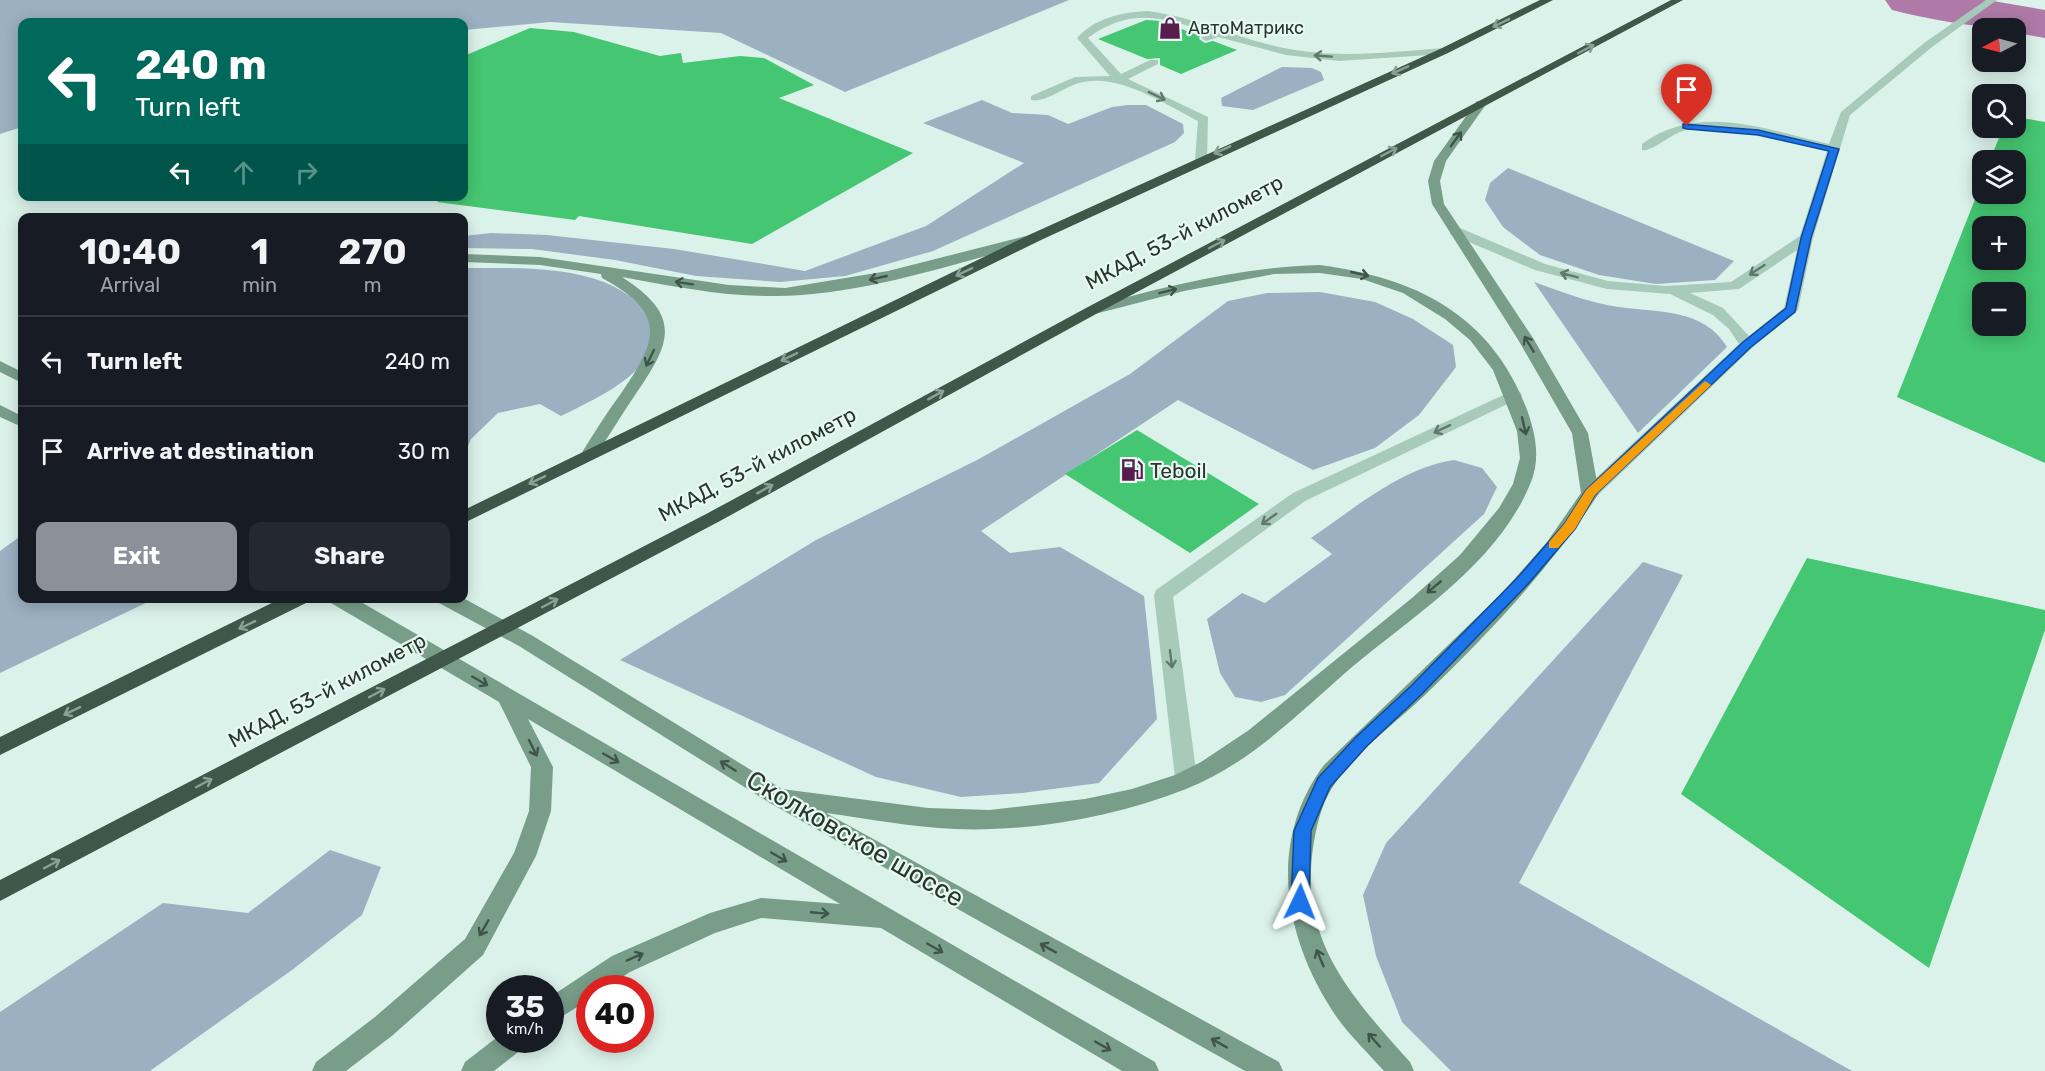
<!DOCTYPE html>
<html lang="en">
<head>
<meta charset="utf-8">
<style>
	:root { --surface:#171b24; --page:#242831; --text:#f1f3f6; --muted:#9ea1a6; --line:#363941; --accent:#8c9099 }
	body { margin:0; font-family:Rubik,sans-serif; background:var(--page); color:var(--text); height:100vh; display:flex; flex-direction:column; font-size:22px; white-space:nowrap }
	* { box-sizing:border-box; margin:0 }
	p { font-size:20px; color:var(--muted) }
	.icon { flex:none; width:33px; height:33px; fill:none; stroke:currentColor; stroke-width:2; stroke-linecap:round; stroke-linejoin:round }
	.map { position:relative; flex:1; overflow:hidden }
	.sheet { position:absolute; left:18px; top:213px; width:450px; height:390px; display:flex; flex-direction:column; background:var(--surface); border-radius:12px; box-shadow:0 3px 15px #0003 }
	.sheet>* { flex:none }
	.guide { position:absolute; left:18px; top:18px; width:450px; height:183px; border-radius:12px; box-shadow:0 3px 15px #0003; background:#00695c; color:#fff; overflow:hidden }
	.needle { width:39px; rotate:264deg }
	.controls { position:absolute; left:1972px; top:18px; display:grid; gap:12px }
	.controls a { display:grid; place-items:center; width:54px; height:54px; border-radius:12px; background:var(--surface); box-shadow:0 3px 15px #0003; font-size:30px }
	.speed { position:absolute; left:486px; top:975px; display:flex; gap:12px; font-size:30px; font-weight:700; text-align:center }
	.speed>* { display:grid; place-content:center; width:78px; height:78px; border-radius:50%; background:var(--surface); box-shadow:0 3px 15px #0003; line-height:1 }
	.speed small { font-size:15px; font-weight:400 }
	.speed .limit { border:9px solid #d22; background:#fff; color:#111 }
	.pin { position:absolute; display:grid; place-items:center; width:51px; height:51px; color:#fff; margin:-62px -26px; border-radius:50% 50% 50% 0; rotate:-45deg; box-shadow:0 0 6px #0007 }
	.pin .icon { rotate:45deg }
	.me { position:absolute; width:66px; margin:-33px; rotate:2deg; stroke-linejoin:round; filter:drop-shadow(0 0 4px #0008) }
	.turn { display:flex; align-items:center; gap:21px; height:126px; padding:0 18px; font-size:27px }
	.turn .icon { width:78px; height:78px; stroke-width:2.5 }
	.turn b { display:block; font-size:42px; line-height:51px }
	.lanes { display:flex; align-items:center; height:57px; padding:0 18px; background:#0003; justify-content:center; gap:30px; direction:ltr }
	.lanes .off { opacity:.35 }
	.eta { display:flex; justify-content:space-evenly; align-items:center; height:102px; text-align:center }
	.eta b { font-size:36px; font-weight:700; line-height:42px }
	.primary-button { display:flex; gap:12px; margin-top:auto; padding:12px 18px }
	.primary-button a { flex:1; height:69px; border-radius:12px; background:var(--accent); color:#fff; font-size:24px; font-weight:700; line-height:69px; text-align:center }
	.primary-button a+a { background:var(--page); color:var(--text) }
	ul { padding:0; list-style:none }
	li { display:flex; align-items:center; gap:18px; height:90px; padding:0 18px; border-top:2px solid var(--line) }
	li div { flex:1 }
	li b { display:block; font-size:22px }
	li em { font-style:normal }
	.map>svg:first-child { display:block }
</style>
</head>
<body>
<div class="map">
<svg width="2045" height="1071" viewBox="0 0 2045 1071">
	<rect width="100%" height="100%" fill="#dbf2ea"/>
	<g fill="#9bb0c1">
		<polygon points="0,0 1069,0 845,92 721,33 550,22 464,30 464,22 22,22 22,127 0,134"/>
		<polygon points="1282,67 1312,68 1321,72 1324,80 1253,110 1222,106 1221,98"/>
		<polygon points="982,100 1012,113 1048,115 1068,124 1112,107 1128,105 1146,105 1183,124 1184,133 1175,142 933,251 845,276 780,282 696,276 615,260 532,249 464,248 464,236 491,233 547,235 674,249 805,271 926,226 1024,163 923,123"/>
		<polygon points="1508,168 1734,261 1715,280 1656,284 1599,275 1540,255 1503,227 1485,200 1490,183"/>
		<path d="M464 268C509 268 561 266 604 282 636 295 671 324 644 361 627 385 587 403 561 416L540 404 498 413 471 439 464 456Z"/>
		<path d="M1534 282C1562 292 1590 303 1619 307 1660 313 1703 308 1727 347L1638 433Z"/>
		<polygon points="1320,292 1375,302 1413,319 1453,345 1456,367 1419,415 1375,448 1313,470 1178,400 981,531 1010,553 1060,547 1144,596 1157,719 1099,783 1022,793 961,797 876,777 620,660 816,540 979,459 1130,374 1228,301 1267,293"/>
		<path d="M1454 460 1482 468 1497 487 1484 514 1285 695 1261 702 1235 697 1220 673 1207 619 1242 593 1265 603 1332 554 1311 538C1355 508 1401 468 1454 460Z"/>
		<polygon points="22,535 22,598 154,599 0,673 0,551"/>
		<polygon points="1643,562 1683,575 1519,883 1852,1071 1451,1071 1402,1022 1376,956 1363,895 1386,843"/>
		<polygon points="330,850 381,867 362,915 292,970 150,1071 0,1071 0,1012 163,903 248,913"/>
	</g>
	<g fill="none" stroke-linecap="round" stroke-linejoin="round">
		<path fill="#af7aa7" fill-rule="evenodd" d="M1885 0H1987L2045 10V38L2016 33V28C1975 28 1932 20 1892 10Z"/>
	</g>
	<g fill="#45c672" fill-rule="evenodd">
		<polygon points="1146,20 1161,21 1200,36 1199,39 1205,43 1213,41 1237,50 1181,74 1160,65 1160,58 1147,59 1098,39"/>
		<polygon points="530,28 574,32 660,56 681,53 683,63 740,56 764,58 814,85 779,98 913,153 752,244 579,216 575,220 437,202 443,196 464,196 464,56"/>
		<path d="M2016 117 2045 122V463L1897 397 1983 179V194H2016V160H1990L2003 128H2016ZM1983 226H2016V260H1983ZM1983 292H2016V326H1983Z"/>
		<polygon points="1137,430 1259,504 1190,553 1065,474"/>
		<polygon points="1807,558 2045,610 2045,630 1929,968 1681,794"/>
	</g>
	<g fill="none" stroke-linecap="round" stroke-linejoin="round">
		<g fill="#a7cabb" fill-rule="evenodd">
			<path d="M1986 0H1997L1932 47 1850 115 1813 238 1798 310 1752 348 1596 497H1584L1581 493 1584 489 1739 344 1729 329 1713 315 1670 294 1607 289 1535 270 1450 234V228H1460L1545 264 1608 281 1666 286 1731 282 1800 236 1827 151C1783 141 1738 126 1691 129 1674 130 1654 152 1642 150V144C1699 102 1767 130 1829 144L1841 112 1924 43ZM1797 250 1784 308 1749 336 1723 308 1690 293 1739 289Z"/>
			<path d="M1148 11C1195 17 1238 39 1284 48 1338 59 1390 52 1444 48L1449 51 1444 54 1339 61 1286 55 1218 37 1206 41 1201 38 1208 33C1163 16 1129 8 1088 38L1121 74 1150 60H1158V64L1128 79 1208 117 1207 160 1201 164 1195 160 1198 121C1164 104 1119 72 1079 83 1064 87 1046 103 1031 100V96L1075 77 1110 76 1077 38C1095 18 1122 12 1148 11Z"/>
			<polygon points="1514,390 1520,392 1522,395 1520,398 1305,501 1173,597 1197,778 1194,784 1186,787 1178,784 1175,778 1154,595 1156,590 1293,493"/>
		</g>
		<g fill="#789e8a" fill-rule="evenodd">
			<path d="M1477 101 1487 103 1446 161 1440 181 1444 204 1533 338 1588 433 1599 493C1550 569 1489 633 1425 695 1394 725 1355 751 1332 788 1321 805 1316 828 1313 848 1299 942 1353 998 1410 1062L1414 1071H1384C1369 1054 1352 1038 1338 1019 1285 943 1265 844 1324 765L1503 592 1547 542 1581 493 1572 433 1517 338 1432 204 1428 181 1434 161Z"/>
			<path d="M1034 234 1039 235V241C958 263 859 296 776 296 724 297 672 286 622 277 683 316 671 343 635 395 622 414 610 434 597 454L589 459 581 454C594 433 607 412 622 392 659 338 666 313 602 278L601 274 540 265 464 262V254L540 257 729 285 785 288 888 271Z"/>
			<path d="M1320 265C1415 278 1489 313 1526 407 1535 431 1541 457 1531 482 1499 562 1416 614 1352 667 1301 711 1250 764 1186 789 1114 817 1032 832 955 829 912 827 869 819 826 813L1279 1062 1283 1071H1245L770 803 519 646 439 603 437 598H463L533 636 782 789 928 808 989 810 1085 799 1132 789 1175 775 1201 762 1249 730 1412 598 1460 555 1499 508 1513 484 1520 458 1517 431 1493 370 1470 340 1445 319 1403 293 1362 279 1320 273 1274 274 1184 291 1091 315 1084 311 1086 308C1164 287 1239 267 1320 265Z"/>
			<polygon points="0,361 22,372 22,383 0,372"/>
			<polygon points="0,405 22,416 22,427 0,417"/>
			<polygon points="329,598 354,598 1155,1062 1159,1071 1122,1071 881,928 761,918 715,933 630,972 605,988 590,988 590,999 550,1024 550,997 612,956 710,913 761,898 840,904 528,719 553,767 551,811 536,856 483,955 393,1035 346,1071 312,1071 316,1062 375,1017 465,939 514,853 529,811 531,767 499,702 331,603"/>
			<polygon points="500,1035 500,1040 526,1040 522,1049 494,1071 461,1071 465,1062"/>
		</g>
		<g fill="#3f5749" fill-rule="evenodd">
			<polygon points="1540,0 1553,0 1448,53 1041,240 464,523 464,510 1031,234 1440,49"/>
			<polygon points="1671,0 1683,0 1096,314 720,521 0,901 0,880 708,513 1086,308"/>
			<polygon points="282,598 308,598 306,603 0,755 0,737"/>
		</g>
	</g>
	<defs><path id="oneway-shaft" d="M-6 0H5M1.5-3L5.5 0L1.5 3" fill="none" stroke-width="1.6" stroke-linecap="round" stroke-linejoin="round" transform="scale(1.5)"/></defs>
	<g stroke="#8ba096">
		<use href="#oneway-shaft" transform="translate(1501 23) rotate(154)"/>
		<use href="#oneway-shaft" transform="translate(1586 49) rotate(-28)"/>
		<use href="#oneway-shaft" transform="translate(1400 70) rotate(156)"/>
		<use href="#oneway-shaft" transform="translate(1222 150) rotate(156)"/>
		<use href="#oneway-shaft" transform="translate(1389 152) rotate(-28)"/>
		<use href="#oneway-shaft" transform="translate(1217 244) rotate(-28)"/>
		<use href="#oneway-shaft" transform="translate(964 272) rotate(154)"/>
		<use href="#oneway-shaft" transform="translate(789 357) rotate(154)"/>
		<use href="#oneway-shaft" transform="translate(936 395) rotate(-29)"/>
		<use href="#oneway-shaft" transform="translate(537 480) rotate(154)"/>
		<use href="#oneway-shaft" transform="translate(765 489) rotate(-29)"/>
		<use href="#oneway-shaft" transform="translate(550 603) rotate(-28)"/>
		<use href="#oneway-shaft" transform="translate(247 625) rotate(154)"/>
		<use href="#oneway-shaft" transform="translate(377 693) rotate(-28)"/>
		<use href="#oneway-shaft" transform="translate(72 711) rotate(154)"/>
		<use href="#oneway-shaft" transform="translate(204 783) rotate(-28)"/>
		<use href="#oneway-shaft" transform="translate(52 864) rotate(-28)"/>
	</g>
	<g stroke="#61796d">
		<use href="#oneway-shaft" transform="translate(1323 56) rotate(-176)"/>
		<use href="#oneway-shaft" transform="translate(1157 96) rotate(26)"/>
		<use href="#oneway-shaft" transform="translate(1757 270) rotate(147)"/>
		<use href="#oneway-shaft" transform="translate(1569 275) rotate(-165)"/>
		<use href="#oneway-shaft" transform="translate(1442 429) rotate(155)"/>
		<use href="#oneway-shaft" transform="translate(1269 519) rotate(144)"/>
		<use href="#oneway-shaft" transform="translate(1171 659) rotate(83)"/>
	</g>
	<g stroke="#40554a">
		<use href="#oneway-shaft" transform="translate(1456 139) rotate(-54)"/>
		<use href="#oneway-shaft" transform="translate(1360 274) rotate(13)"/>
		<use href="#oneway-shaft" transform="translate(878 278) rotate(167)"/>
		<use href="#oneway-shaft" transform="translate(684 283) rotate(-171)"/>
		<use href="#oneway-shaft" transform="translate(1168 291) rotate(-14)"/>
		<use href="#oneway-shaft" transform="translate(1529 344) rotate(-121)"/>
		<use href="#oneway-shaft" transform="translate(650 358) rotate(116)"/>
		<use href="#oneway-shaft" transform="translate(1524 426) rotate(77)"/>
		<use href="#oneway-shaft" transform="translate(1434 587) rotate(140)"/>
		<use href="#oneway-shaft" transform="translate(480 681) rotate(30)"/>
		<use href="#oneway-shaft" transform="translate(533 748) rotate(63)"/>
		<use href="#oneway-shaft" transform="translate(611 758) rotate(30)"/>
		<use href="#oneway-shaft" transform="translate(728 766) rotate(-148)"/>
		<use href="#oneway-shaft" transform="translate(779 857) rotate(30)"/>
		<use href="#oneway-shaft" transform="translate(820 913) rotate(5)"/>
		<use href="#oneway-shaft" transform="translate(484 928) rotate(120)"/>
		<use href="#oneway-shaft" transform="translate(935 948) rotate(30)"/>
		<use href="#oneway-shaft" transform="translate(1048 948) rotate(-151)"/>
		<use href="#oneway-shaft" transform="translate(635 957) rotate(-24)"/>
		<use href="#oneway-shaft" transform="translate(1320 958) rotate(-113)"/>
		<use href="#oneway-shaft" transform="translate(1374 1040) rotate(-132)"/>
		<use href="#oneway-shaft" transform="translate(1219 1043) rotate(-151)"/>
		<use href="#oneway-shaft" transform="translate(1103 1046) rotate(30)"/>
	</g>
	<polygon fill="#1a73e8" stroke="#114b97" stroke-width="1.5" points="1683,124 1758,130 1839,149 1811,238 1795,312 1751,347 1595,495 1575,529 1529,583 1422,694 1367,746 1330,787 1311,831 1309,902 1306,907 1300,909 1293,907 1291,902 1294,831 1318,778 1356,737 1411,686 1519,576 1565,523 1586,490 1743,342 1786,308 1801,238 1829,151 1758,135 1687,129 1683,128"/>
	<polygon fill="#f59e0b" points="1705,381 1711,385 1709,387 1595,495 1575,529 1558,548 1549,548 1549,542 1565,523 1586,490"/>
	<defs>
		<g id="shop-bare" transform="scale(1.8)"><path d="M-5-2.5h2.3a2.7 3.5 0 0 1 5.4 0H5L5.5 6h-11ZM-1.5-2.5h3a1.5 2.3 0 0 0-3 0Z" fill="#581d4e" stroke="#e8f9f3" stroke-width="2.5" paint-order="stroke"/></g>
		<g id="fuel-bare" transform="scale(1.8)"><path d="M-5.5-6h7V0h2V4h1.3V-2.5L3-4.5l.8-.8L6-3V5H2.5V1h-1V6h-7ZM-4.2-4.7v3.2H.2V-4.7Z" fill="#581d4e" stroke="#e8f9f3" stroke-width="2.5" paint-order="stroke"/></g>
	</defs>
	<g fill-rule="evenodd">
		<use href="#shop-bare" x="1170" y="28"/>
		<use href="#fuel-bare" x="1132" y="470"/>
	</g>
	<g text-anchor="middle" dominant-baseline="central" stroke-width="4.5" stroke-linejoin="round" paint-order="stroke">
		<g font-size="18" fill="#28362e" stroke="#e8f9f3" text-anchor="start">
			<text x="1188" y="28">АвтоМатрикс</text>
		</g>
		<g font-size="21" fill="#28362e" stroke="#e8f9f3">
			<text transform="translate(1184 232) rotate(-28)">МКАД, 53-й километр</text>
			<text transform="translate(757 464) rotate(-28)">МКАД, 53-й километр</text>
			<text transform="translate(327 690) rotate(-28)">МКАД, 53-й километр</text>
		</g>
		<g font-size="21" fill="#28362e" stroke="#e8f9f3" text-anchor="start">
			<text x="1150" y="470">Teboil</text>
		</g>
		<g font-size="26" fill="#28362e" stroke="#e8f9f3">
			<text transform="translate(855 839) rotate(30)">Сколковское шоссе</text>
		</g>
	</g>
</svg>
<div class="controls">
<a><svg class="needle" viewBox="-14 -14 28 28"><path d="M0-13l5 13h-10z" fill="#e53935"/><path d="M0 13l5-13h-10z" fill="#9ea1a6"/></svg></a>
<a><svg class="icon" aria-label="search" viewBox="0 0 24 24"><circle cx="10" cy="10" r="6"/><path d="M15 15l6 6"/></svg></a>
<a><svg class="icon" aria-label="layers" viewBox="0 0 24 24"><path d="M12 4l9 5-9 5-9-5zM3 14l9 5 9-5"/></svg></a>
<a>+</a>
<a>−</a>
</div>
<div class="speed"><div>35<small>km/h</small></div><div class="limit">40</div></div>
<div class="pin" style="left:1687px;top:126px;background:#d93025"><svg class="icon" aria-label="arrive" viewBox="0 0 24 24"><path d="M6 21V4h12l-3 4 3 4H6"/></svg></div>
<svg class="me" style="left:1300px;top:902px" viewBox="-20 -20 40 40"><path d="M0-17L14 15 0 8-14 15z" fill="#1a73e8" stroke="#fff" stroke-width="4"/></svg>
<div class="guide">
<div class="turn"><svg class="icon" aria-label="left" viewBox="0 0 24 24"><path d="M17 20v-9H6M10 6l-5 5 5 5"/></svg><div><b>240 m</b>Turn left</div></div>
<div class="lanes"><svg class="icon" aria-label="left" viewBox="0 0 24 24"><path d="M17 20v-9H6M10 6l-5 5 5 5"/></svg><svg class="icon off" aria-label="ahead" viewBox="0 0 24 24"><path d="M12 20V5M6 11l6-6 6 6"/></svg><svg class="icon off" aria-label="right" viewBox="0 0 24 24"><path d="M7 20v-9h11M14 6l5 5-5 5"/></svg></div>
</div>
<section class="sheet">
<div class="eta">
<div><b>10:40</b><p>Arrival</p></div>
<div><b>1</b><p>min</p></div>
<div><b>270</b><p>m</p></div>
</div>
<ul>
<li><svg class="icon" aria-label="left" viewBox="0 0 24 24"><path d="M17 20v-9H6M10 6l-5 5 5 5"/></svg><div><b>Turn left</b></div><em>240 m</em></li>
<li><svg class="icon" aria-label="arrive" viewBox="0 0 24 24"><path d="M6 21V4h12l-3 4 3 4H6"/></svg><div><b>Arrive at destination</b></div><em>30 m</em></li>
</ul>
<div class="primary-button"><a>Exit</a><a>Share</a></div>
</section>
</div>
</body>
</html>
